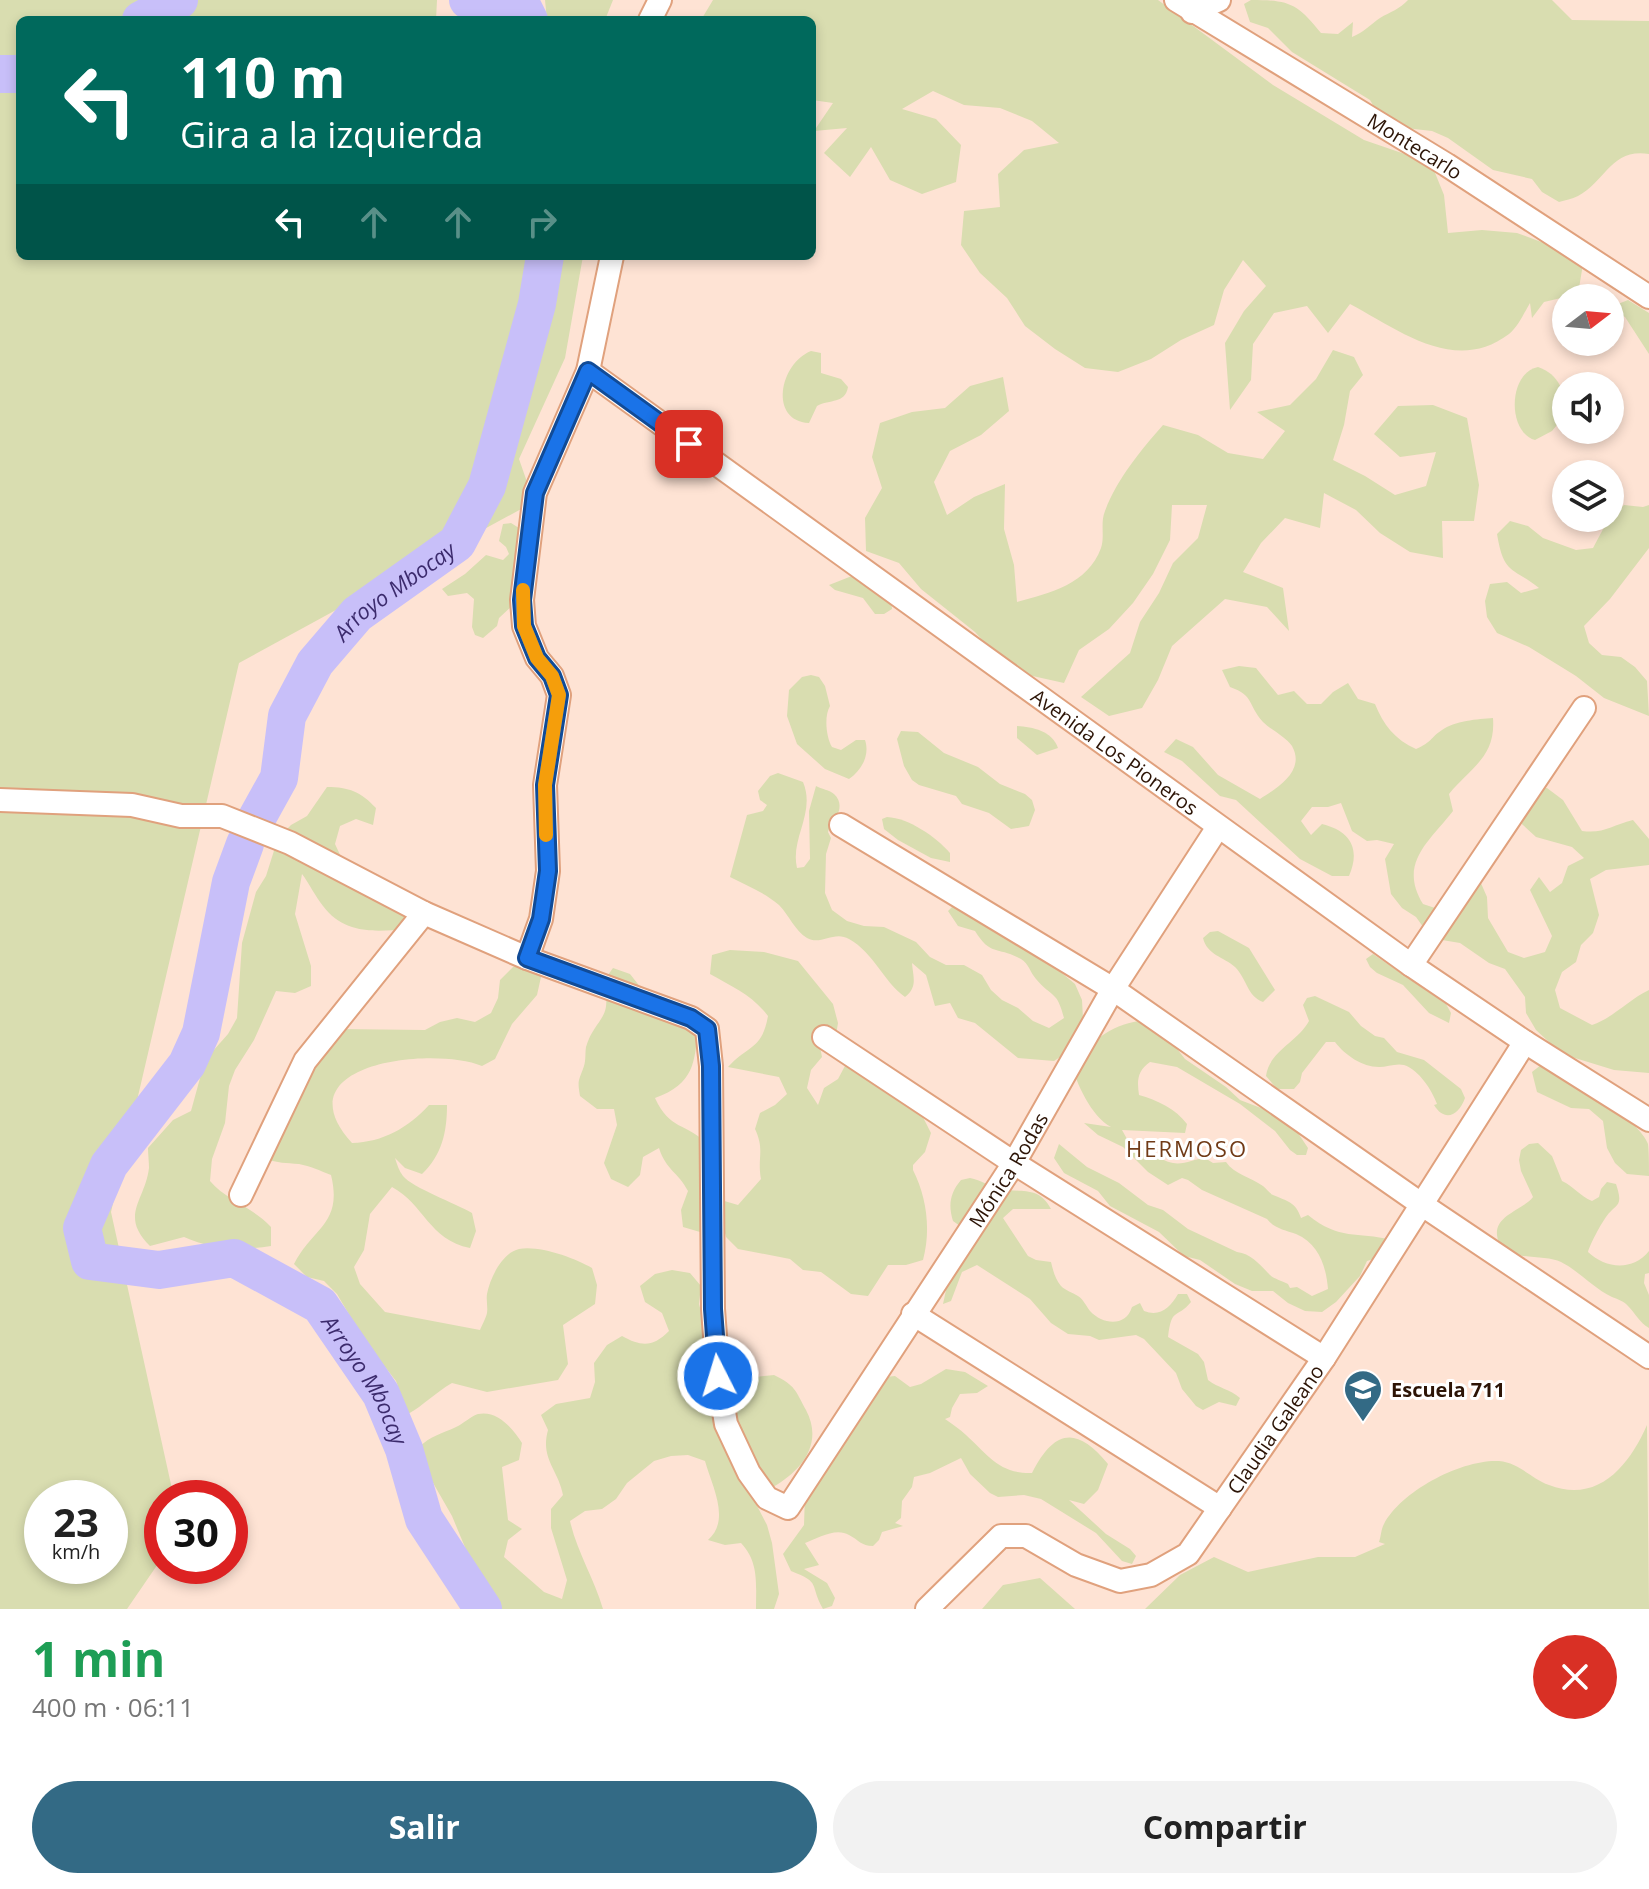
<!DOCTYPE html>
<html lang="es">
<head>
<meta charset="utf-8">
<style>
	:root { --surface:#fff; --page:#f2f2f2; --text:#222; --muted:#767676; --accent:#336a85 }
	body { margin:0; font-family:"Open Sans",sans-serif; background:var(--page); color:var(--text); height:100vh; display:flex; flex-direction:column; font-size:30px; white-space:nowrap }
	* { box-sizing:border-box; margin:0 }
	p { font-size:26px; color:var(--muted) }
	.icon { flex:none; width:44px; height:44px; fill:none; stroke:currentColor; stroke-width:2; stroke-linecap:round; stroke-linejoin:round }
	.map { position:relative; height:1609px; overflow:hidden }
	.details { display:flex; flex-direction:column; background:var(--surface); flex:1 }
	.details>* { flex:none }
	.top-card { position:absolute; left:16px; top:16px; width:800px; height:244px; border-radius:12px; box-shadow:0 4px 12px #0003; background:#00695c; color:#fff; overflow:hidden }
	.needle { width:52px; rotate:74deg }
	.tools { position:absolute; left:1552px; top:284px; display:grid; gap:16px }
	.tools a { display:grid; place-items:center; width:72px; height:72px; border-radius:50%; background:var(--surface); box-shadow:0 4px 12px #0003; font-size:40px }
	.speed { position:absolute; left:24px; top:1480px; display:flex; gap:16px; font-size:40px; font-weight:700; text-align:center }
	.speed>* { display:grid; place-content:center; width:104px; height:104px; border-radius:50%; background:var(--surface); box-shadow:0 4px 12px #0003; line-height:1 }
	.speed small { font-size:20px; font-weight:400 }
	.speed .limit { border:12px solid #d22; background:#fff; color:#111 }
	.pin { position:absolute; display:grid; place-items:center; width:68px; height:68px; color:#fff; margin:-34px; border-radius:16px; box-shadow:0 4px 12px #0006 }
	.me { position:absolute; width:88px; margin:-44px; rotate:355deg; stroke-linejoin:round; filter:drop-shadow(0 0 6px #0008) }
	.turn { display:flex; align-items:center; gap:28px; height:168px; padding:0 32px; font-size:36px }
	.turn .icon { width:104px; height:104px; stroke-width:2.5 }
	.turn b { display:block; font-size:56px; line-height:68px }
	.lanes { display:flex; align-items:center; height:76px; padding:0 32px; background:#0003; justify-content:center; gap:40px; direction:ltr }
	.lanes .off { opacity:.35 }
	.round { display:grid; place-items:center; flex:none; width:84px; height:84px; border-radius:42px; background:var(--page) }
	.headline { display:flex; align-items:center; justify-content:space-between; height:136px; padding:0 32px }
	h1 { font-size:48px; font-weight:700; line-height:60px; color:#1e9e55 }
	.cta { display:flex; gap:16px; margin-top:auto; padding:16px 32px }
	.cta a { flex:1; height:92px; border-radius:48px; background:var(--accent); color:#fff; font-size:32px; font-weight:700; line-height:92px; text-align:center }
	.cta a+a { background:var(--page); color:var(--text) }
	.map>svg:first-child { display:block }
</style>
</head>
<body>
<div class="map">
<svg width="1649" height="1609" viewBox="0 0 1649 1609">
	<rect width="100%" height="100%" fill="#fee3d4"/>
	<g fill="#d9ddb0" fill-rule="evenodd">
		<path d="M0 0H437L436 20H20V256H583L565 358 519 459 534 502 239 663 111 1212 174 1498H162V1558L127 1609H0ZM42 1498H110V1566H42Z"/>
		<polygon points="545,0 613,0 605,20 547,20"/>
		<path d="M713 0H1158L1273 85 1364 140 1431 163 1444 195 1448 233 1482 230 1517 233 1584 258 1578 294 1544 302 1532 318 1530 303C1524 313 1518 327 1509 334 1455 375 1399 330 1350 304L1328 333 1307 306 1274 313 1253 344 1251 380 1230 410 1225 343 1244 311 1266 286 1243 260 1224 290 1214 325 1181 340 1151 359 1118 372 1085 368 1055 349 1025 326 1007 298 980 273 961 245 964 211 1000 207 998 174 1024 150 1059 143 1032 121 1000 108 964 105 933 91 902 109 936 119 961 145 956 182 922 194 890 180 871 147 850 177 824 153 847 128 814 131 833 103 812 100V20H701Z"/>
		<path d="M1251 0C1289 0 1297 3 1321 33L1338 34 1353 22 1352 37C1364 32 1370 25 1380 18 1390 12 1400 9 1408 0H1552L1572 20 1649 21V154C1611 148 1606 181 1578 196 1572 199 1565 200 1559 202L1542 192 1532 179 1493 170 1448 138 1432 131 1396 127 1380 117 1370 100 1292 52 1268 28 1250 22 1244 4Z"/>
		<polygon points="1628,300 1649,313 1649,354 1625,317 1616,312 1618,304"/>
		<path d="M1333 350 1354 357 1363 375 1350 391 1344 425 1333 460 1365 476 1395 495 1426 486 1436 452 1400 457 1374 434 1398 406 1433 405 1467 418 1479 485 1474 521H1442L1443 558 1410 552 1380 533 1356 510 1324 493 1320 528 1285 518 1261 543 1243 572 1283 588 1289 631 1267 607 1225 599 1172 646 1158 680 1142 708 1109 716 1081 697 1130 653 1140 622 1159 593 1173 563 1198 538 1207 505H1172L1170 540 1153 574 1133 603 1109 629 1079 650 1064 683 1028 675 998 657 975 632 921 589 899 563 866 551 865 518 882 488 872 457 880 423 912 412 945 408 970 386 1003 377 1009 411 981 435 950 451 934 482 947 515 974 497 1005 484 1004 529 1014 565 1017 602C1050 593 1088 584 1101 548 1105 537 1100 523 1105 511 1117 479 1141 450 1163 425L1198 435 1228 453 1263 459 1285 431 1257 412 1290 405 1316 379Z"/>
		<path d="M811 351 821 353V373L841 379 848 387C845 404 830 399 817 406L809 423C769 421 779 364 811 351Z"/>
		<path d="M1538 367C1559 374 1566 393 1566 414L1552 431 1535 440C1507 432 1508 373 1538 367Z"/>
		<path d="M1624 505 1643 507 1649 505V548L1610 599 1584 626 1589 643 1602 655 1621 657 1635 667 1647 681 1649 716 1604 698 1576 676 1529 647 1497 633 1487 617 1485 601 1490 584 1507 582 1521 593 1539 588C1511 566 1504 575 1497 534L1510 521 1528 526 1543 538 1576 550 1593 548 1609 518Z"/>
		<polygon points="511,523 519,528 526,542 512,606 499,618 497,626 483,638 475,635 472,627 474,599 467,593 448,596 442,589 465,574 486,555 503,560 509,554 506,547 499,541 503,524"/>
		<polygon points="862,572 891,598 892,609 884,614 875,614 863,598 835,590 829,585"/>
		<path d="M1239 666 1256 668 1278 695 1294 691 1307 704H1321L1333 692 1348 683 1358 699 1375 704C1383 724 1395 740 1416 749 1432 742 1430 738 1442 730 1454 721 1478 719 1493 718 1496 757 1471 767 1449 794L1453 811C1429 842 1398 863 1423 904L1441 910 1480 881 1487 897 1488 918 1508 952 1524 958 1545 952 1552 936 1530 890 1539 877 1550 892 1562 883 1568 866 1584 858 1572 847 1536 837 1511 814 1529 789 1547 788 1563 800 1582 831C1604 834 1612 825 1633 820L1649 839V865L1606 870 1590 879 1599 915 1593 933 1581 945 1576 962 1562 972 1555 990 1560 1008 1592 1025C1613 1018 1628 1000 1649 990V1073L1614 1070 1562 1054 1536 1030 1526 1013 1525 997 1505 969 1489 963 1460 943 1442 940 1426 931 1416 917 1402 908 1391 894 1385 859 1394 844 1377 840 1367 841 1352 831 1341 803 1328 807H1312L1301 821 1311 835 1322 824C1350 831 1361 848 1349 876H1332L1300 859 1236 800 1220 796 1182 761 1164 752 1176 739 1193 747 1218 775 1260 799C1277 788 1306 771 1292 746 1285 736 1271 730 1263 722 1247 704 1255 696 1230 687L1222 670Z"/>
		<path d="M811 675 819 677 825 686 830 706C824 716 826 737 832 747L841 750 856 740H865C870 755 862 770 849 779L825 769 797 744 787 716 789 690 802 677Z"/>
		<path d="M1017 726C1033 727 1052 731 1058 748L1037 755 1017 738Z"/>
		<polygon points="901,731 918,732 944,753 978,767 1000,784 1025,794 1032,800 1035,810 1029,826 1011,829 989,813 962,804 956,796 919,785 912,780 904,766 897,739"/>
		<path d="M778 773 803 782C816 813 790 838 797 868L804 867 810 859 809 811 816 786C821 789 830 790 834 794 844 803 839 816 831 823L828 832 831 838 826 854 825 893 832 910 847 921 864 926 884 927 916 942 930 957 946 965H964L982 975 991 990 1002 1000 1018 1008 1033 1021 1049 1028 1064 1018C1057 990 1052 998 1036 979 1030 972 1029 964 1021 959 998 946 991 957 975 931L958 926 948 911 960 899 1033 949 1075 984 1082 1000 1083 1019 1069 1051 1054 1061 1018 1058 975 1023 958 1018 950 1003 935 1006 926 975 912 963C913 977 918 987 905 997 883 981 874 953 849 939 834 930 821 946 807 938 795 931 789 915 779 905 764 892 747 886 730 877L747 815 763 811 767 805 760 800 758 791 770 776Z"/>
		<path d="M327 787C349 787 361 792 376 808L373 825 356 819 340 826 335 844 342 859 417 908 406 929C374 932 344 934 323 906 315 896 309 883 302 874L295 914 311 966V986L295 993 276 991 254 1040 235 1070 229 1086 225 1123 212 1159 210 1181C227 1201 253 1207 271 1227V1246C241 1251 211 1249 184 1237L150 1246C119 1215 145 1201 149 1168 149 1162 148 1154 148 1148L173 1120 191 1111 205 1060 228 1034 237 1018 242 943 256 892 266 876 278 838 291 825 307 816Z"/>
		<path d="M887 817C909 818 936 837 950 853V862L931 858 898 840 884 829 882 819Z"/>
		<path d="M1218 931 1249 948 1275 990 1263 1002C1247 996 1247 979 1235 967 1224 957 1207 955 1203 938L1210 932Z"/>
		<path d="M730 950 764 952 798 961 833 1004 838 1023 835 1041 825 1042 816 1026 822 1057 811 1070 807 1088 818 1105 824 1088 838 1079 846 1064C891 1083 910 1086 931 1133L925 1152 913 1165V1170C927 1198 931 1230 923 1260L906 1265H888L868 1296 851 1294 821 1272 803 1270 790 1259 738 1249 726 1237 721 1218V1200L738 1205 761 1179C757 1158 765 1150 755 1129L760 1113 775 1105 787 1094 779 1077 728 1067C748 1045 762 1050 768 1016 752 995 733 987 710 974L712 955Z"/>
		<polygon points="1373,954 1446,1004 1451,1013 1449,1023 1429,1013 1403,985 1377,973 1370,967 1366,959"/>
		<path d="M529 963 541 977 537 995 512 1024 495 1059 482 1066C432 1046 279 1063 352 1143 383 1142 408 1128 429 1105H447C447 1132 442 1155 422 1174L405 1168 395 1158C397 1164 399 1171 403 1176 413 1188 455 1203 472 1213L476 1231 470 1248C429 1240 424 1204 392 1187L370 1214 364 1250 354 1267 360 1284 385 1312 480 1330C482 1325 486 1318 487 1313 488 1307 486 1300 487 1294 490 1278 502 1253 519 1249 539 1245 575 1258 592 1268L597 1285 595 1304 563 1325 568 1364 558 1380 487 1392 452 1383C436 1392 424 1405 408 1414L396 1381 364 1340 337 1294 324 1281 307 1277 294 1264C313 1227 343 1224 331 1175 321 1171 310 1166 299 1164 286 1163 278 1163 265 1159L285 1129 287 1112 295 1097 338 1029 425 1030 440 1022 457 1018 475 1022 491 1013 498 998 500 980 513 967Z"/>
		<path d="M613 968 630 974 641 988 698 1026C695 1063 694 1084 655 1098 670 1131 686 1122 707 1144V1216L700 1232 683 1227 681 1210 688 1191C678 1172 666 1170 659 1148L643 1157 640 1175 628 1187 611 1179 604 1163 617 1125 614 1109H597L580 1096C577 1079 579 1081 584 1066 586 1060 585 1053 586 1047 595 1017 614 1020 603 982Z"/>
		<path d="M1315 996 1349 1012 1361 1026 1375 1036 1384 1038 1397 1052 1424 1060 1461 1089 1465 1098C1459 1115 1445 1123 1434 1105L1437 1104C1432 1090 1419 1070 1404 1065 1396 1063 1387 1067 1379 1067 1362 1067 1345 1055 1335 1042H1326L1302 1073 1300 1082 1294 1089H1277L1266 1076C1270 1050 1297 1043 1309 1021L1303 1005 1307 998Z"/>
		<path d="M1139 1021 1166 1035 1185 1059 1226 1087 1240 1100 1274 1113 1296 1130 1308 1148 1306 1155H1297L1290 1150 1275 1131 1240 1104 1177 1067 1150 1062C1137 1071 1137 1081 1139 1095 1157 1100 1176 1109 1187 1124L1185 1133 1122 1130 1131 1146C1147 1146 1157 1160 1173 1163 1184 1165 1194 1159 1205 1158L1213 1163 1226 1162C1234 1174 1252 1178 1263 1186 1267 1189 1269 1193 1273 1195 1287 1201 1296 1202 1301 1218L1308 1215C1340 1241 1356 1231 1392 1240L1383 1256 1367 1261 1360 1276 1336 1302 1322 1312 1305 1311 1288 1303 1273 1291H1252L1235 1284 1200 1260 1184 1256 1159 1232 1110 1206 1098 1191 1064 1173 1054 1158 1059 1144 1087 1167 1119 1183 1148 1205 1163 1210 1188 1229 1237 1252C1252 1254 1260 1265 1270 1275 1274 1279 1283 1281 1288 1284L1290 1288 1297 1287 1312 1296 1328 1289C1326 1266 1319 1244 1296 1234 1285 1230 1275 1229 1267 1219L1202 1190 1188 1180 1182 1178 1168 1185 1148 1172 1123 1147 1098 1135 1084 1123 1111 1127C1091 1116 1076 1083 1071 1062 1092 1043 1109 1025 1139 1021Z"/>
		<path d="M1546 1061C1568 1076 1641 1121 1648 1144 1649 1153 1649 1166 1649 1176L1627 1174 1615 1163 1607 1148 1603 1121 1589 1109 1571 1108 1537 1092 1532 1072Z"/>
		<path d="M1538 1143 1552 1156 1562 1181C1573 1186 1580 1196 1592 1201L1599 1197 1601 1189 1607 1182 1616 1184C1624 1208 1616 1203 1606 1217 1601 1224 1590 1244 1588 1252 1606 1269 1633 1271 1649 1251V1273L1645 1274 1644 1283 1649 1295V1328C1639 1322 1636 1314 1628 1306 1624 1301 1617 1299 1612 1297 1593 1288 1579 1271 1561 1262 1543 1253 1500 1264 1497 1235 1495 1215 1523 1210 1533 1197L1521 1171 1519 1160 1521 1150 1529 1144Z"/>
		<path d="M970 1178C981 1180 990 1187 1000 1189 1022 1193 1039 1186 1051 1209H1013L1003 1218 1028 1256 1036 1260 1051 1262C1053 1270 1055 1279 1061 1286 1066 1291 1072 1292 1078 1296 1084 1300 1086 1306 1090 1311 1103 1325 1126 1327 1132 1307L1140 1303 1144 1311C1160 1317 1170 1308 1178 1294H1187L1191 1302C1176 1320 1172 1306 1168 1337L1198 1354 1204 1362 1208 1380C1218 1388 1230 1389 1240 1398L1236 1406 1219 1402 1203 1410 1196 1406 1182 1389 1176 1373 1144 1339 1136 1335 1099 1340 1090 1336 1068 1334 1051 1323 1030 1299 977 1265 962 1272 951 1301 943 1304 960 1226 953 1221C948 1205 950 1193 961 1180Z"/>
		<path d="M672 1270 690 1273 701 1286 699 1304 743 1479 767 1525 772 1543 779 1594 774 1609H756C756 1583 759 1562 741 1543L725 1545 708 1540C731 1520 712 1486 705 1461L688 1455 671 1456 654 1461 627 1483 616 1499 602 1509 585 1511 570 1521C577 1552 594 1578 603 1609H500L467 1552 452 1516 424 1467 418 1448C432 1435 439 1435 456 1427 463 1424 471 1416 478 1414 498 1410 513 1429 522 1443L519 1460 502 1467 508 1520 522 1529 508 1540 504 1557 544 1592 562 1599 567 1580 551 1528V1509L563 1495C558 1469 540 1459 548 1430L541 1415 556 1404 590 1398 595 1382 594 1363 607 1345 622 1336C642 1347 653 1347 669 1331L662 1313 645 1302 640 1286 655 1274Z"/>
		<path d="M946 1369 965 1372 988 1386 977 1393 960 1394 952 1408 950 1417 945 1419C952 1424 960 1429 966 1435 988 1455 999 1474 1032 1473 1054 1430 1076 1425 1108 1464L1098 1490 1084 1504 1069 1500 1106 1534 1130 1549 1136 1556 1132 1564 1122 1561 1096 1533 1041 1499 1024 1495 998 1497 990 1493 970 1474 961 1458 930 1473 914 1477 912 1487 902 1501 901 1518 895 1523 903 1526 882 1532 879 1540 873 1546C861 1546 859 1540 849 1535 836 1527 818 1538 805 1543L819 1565 804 1569 827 1583 835 1598 832 1606 823 1609C809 1584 822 1583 791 1571L783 1554 804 1525 805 1494 886 1377 895 1376 910 1387 921 1384Z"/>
		<path d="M774 1375C796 1386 795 1390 806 1410 824 1444 801 1471 773 1487L758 1477 734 1415 739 1381 747 1378Z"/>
		<path d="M1647 1425 1649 1609H1145L1180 1575 1214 1557 1248 1572 1318 1557H1355L1385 1544 1379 1542C1381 1537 1381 1529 1384 1524 1401 1491 1462 1459 1499 1461 1520 1463 1530 1478 1549 1485 1598 1504 1629 1466 1647 1425Z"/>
		<polygon points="1040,1578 1075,1609 982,1609 1003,1585"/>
	</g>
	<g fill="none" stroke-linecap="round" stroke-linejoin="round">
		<g stroke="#c8bff9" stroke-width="38">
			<polyline points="468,0 482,7 523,8 529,20"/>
			<polyline points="141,20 179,0"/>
			<polyline points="0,74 20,74"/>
			<path id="s1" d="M253 825 279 778 287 716 315 663 357 614 457 543 487 486 537 304 545 256"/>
			<path id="s2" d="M245 844 231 882 201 1033 187 1064 109 1165 82 1228 90 1261 159 1270 234 1258 320 1305 381 1394 404 1449 424 1519 483 1609"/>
		</g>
		<g stroke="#e0a17d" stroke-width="26">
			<g id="street">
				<path id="s3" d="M1176 0 1447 165 1649 297"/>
				<polyline points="1192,12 1219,0"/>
				<polyline points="650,20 660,0"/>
				<path id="s4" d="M588 371 1411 965 1525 1042 1649 1120"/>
				<path id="s5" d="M0 800 132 805 181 816H222L290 843 424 913 527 958 691 1018 707 1029 711 1066 713 1309 718 1376 726 1424 749 1473 767 1498 788 1508 1014 1163 1113 989 1218 827"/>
				<polyline points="841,825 1113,989 1421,1204 1649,1357"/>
				<polyline points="527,958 541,919 548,871 545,785 559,695 552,676 537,658 524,626 522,600 535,493 588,371 612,256"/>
				<polyline points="1411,965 1584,708"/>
				<polyline points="824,1037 1014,1163 1324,1358"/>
				<polyline points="241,1195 305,1061 424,913"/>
				<polyline points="913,1314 1220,1508"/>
				<path id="s6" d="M927 1609 1001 1536H1026L1076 1565 1120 1581 1151 1575 1188 1554 1324 1358 1525 1042"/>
			</g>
		</g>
		<use href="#street" stroke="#fff" stroke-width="22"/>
	</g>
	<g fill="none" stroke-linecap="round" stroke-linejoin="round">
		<g stroke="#114b97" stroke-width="20">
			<polyline id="route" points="689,444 588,371 535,493 522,600 524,626 537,658 552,676 559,695 545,785 548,871 541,919 527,958 691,1018 707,1029 711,1066 713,1309 718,1376"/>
		</g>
		<use href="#route" stroke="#1a73e8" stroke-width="14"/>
		<polyline stroke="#f59e0b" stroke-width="14" points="523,590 524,626 537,658 552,676 559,695 545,785 546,835"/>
	</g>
	<defs>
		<g id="school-pin" transform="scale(2)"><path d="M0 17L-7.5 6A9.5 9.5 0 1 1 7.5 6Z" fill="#336a85" stroke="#fff"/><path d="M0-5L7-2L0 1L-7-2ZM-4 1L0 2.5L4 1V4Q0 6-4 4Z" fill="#fff"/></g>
	</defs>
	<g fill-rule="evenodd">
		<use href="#school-pin" x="1363" y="1389"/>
	</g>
	<g text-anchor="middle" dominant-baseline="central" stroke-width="6" stroke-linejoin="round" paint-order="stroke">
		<g font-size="20" fill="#2c1406" stroke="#fff">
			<text stroke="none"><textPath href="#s3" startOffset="280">Montecarlo</textPath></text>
			<text stroke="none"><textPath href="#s4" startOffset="650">Avenida Los Pioneros</textPath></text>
			<text stroke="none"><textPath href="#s5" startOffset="1662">Mónica Rodas</textPath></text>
			<text stroke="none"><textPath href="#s6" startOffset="460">Claudia Galeano</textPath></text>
		</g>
		<g font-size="20" font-weight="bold" fill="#2c1406" stroke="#fff" text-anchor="start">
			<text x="1391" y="1389">Escuela 711</text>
		</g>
		<g font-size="22" font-style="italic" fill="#3c2b6d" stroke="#fff">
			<text stroke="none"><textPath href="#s1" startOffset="284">Arroyo Mbocay</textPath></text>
			<text stroke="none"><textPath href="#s2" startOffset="790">Arroyo Mbocay</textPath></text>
		</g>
		<g font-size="22" letter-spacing="2" fill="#713b17" stroke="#fff">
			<text x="1187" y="1148">HERMOSO</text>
		</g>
	</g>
</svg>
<div class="tools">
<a><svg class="needle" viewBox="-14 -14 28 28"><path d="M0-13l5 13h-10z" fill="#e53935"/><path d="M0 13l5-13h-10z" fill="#767676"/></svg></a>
<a><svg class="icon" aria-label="sound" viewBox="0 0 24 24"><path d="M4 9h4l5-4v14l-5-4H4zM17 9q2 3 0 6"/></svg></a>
<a><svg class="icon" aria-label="layers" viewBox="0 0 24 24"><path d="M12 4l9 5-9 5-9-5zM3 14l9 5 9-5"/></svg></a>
</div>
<div class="speed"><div>23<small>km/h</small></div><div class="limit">30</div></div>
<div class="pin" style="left:689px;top:444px;background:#d93025"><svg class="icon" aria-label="arrive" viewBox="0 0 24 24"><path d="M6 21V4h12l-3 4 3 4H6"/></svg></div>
<svg class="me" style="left:718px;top:1376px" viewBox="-20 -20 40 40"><circle r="17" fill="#1a73e8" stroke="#fff" stroke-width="3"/><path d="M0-11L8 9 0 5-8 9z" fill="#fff"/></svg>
<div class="top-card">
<div class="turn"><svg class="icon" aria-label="left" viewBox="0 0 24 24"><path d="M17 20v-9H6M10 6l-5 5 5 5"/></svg><div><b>110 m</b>Gira a la izquierda</div></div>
<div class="lanes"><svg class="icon" aria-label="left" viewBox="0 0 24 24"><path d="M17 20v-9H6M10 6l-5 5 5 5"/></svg><svg class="icon off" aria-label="ahead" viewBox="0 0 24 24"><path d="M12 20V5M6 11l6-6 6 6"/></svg><svg class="icon off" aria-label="ahead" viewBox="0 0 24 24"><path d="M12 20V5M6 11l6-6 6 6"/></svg><svg class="icon off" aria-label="right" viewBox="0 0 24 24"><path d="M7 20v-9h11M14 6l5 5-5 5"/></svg></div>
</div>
</div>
<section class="details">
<div class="headline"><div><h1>1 min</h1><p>400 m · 06:11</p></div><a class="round" style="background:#d93025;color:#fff"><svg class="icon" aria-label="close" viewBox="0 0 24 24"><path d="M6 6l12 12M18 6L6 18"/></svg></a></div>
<div class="cta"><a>Salir</a><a>Compartir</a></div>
</section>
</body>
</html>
